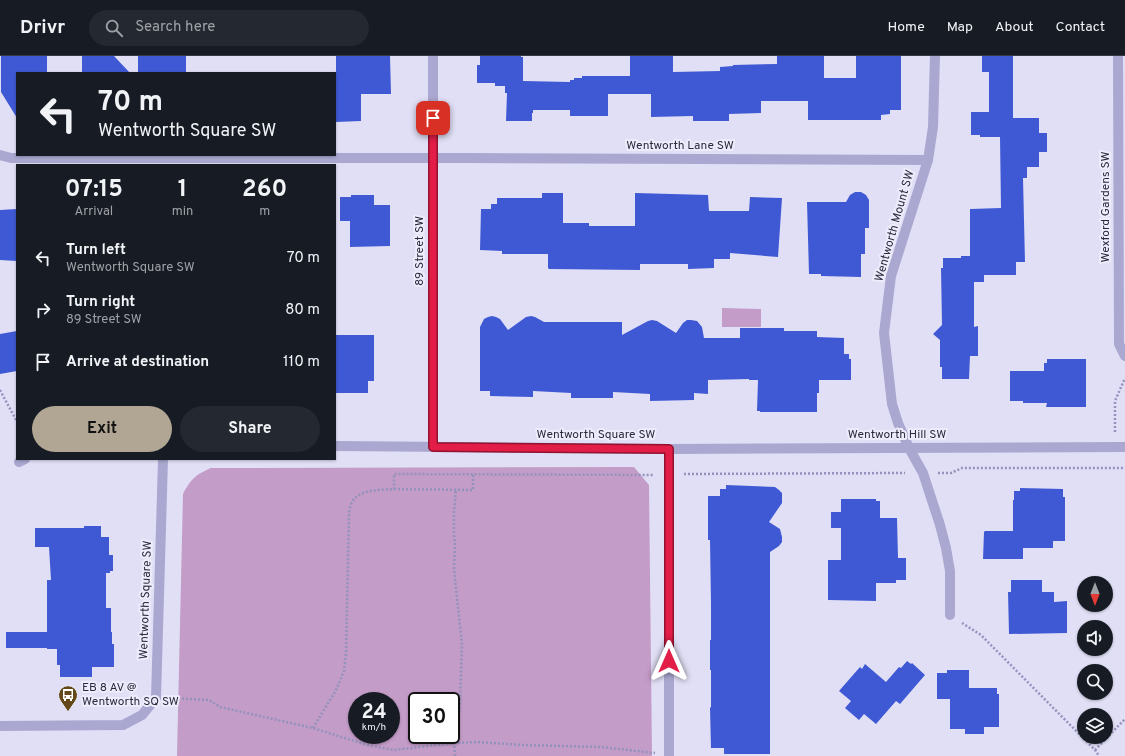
<!DOCTYPE html>
<html lang="en">
<head>
<meta charset="utf-8">
<style>
	:root { --surface:#171b24; --page:#242831; --text:#f1f3f6; --muted:#9ea1a6; --line:#363941; --accent:#b1a693 }
	body { margin:0; font-family:Overpass,sans-serif; background:var(--page); color:var(--text); height:100vh; display:flex; flex-direction:column; font-size:15px; white-space:nowrap }
	* { box-sizing:border-box; margin:0 }
	p { font-size:13px; color:var(--muted) }
	.icon { flex:none; width:22px; height:22px; fill:none; stroke:currentColor; stroke-width:2; stroke-linecap:round; stroke-linejoin:round }
	.map { position:relative; flex:1; overflow:hidden }
	.side { position:absolute; left:16px; top:108px; width:320px; height:296px; display:flex; flex-direction:column; background:var(--surface); border-radius:0px; box-shadow:0 1px 3px #0004 }
	.side>* { flex:none }
	.banner { position:absolute; left:16px; top:16px; width:320px; height:84px; border-radius:0px; box-shadow:0 1px 3px #0004; background:#171b24; color:var(--text); overflow:hidden }
	.needle { width:26px; rotate:180deg }
	.controls { position:absolute; left:1077px; top:520px; display:grid; gap:8px }
	.controls a { display:grid; place-items:center; width:36px; height:36px; border-radius:50%; background:var(--surface); box-shadow:0 1px 3px #0004; font-size:20px }
	.speed { position:absolute; left:348px; top:636px; display:flex; gap:8px; font-size:20px; font-weight:700; text-align:center }
	.speed>* { display:grid; place-content:center; width:52px; height:52px; border-radius:50%; background:var(--surface); box-shadow:0 1px 3px #0004; line-height:1 }
	.speed small { font-size:10px; font-weight:400 }
	.speed .limit { border:2px solid #111; border-radius:6px; background:#fff; color:#111 }
	.pin { position:absolute; display:grid; place-items:center; width:34px; height:34px; color:#fff; margin:-17px; border-radius:8px; box-shadow:0 2px 6px #0006 }
	.me { position:absolute; width:44px; margin:-22px; rotate:0deg; stroke-linejoin:round; filter:drop-shadow(0 0 3px #0008) }
	.turn { display:flex; align-items:center; gap:14px; height:84px; padding:0 16px; font-size:18px }
	.turn .icon { width:52px; height:52px; stroke-width:2.5 }
	.turn b { display:block; font-size:28px; line-height:34px }
	.eta { display:flex; justify-content:space-evenly; align-items:center; height:68px; text-align:center }
	.eta b { font-size:24px; font-weight:700; line-height:28px }
	.button { display:flex; gap:8px; margin-top:auto; padding:8px 16px }
	.button a { flex:1; height:46px; border-radius:24px; background:var(--accent); color:#111; font-size:16px; font-weight:700; line-height:46px; text-align:center }
	.button a+a { background:var(--page); color:var(--text) }
	ul { padding:0; list-style:none }
	li { display:flex; align-items:center; gap:12px; height:52px; padding:0 16px }
	li div { flex:1 }
	li b { display:block; font-size:15px }
	li em { font-style:normal }
	header { display:flex; align-items:center; gap:24px; box-sizing:border-box; height:56px; padding:0 20px; background:var(--surface); border-bottom:1px solid var(--line) }
	header strong { font-size:19px }
	nav { display:flex; gap:22px; margin-inline-start:auto; font-size:14px }
	.search { width:280px; height:36px; background:var(--page); display:flex; align-items:center; gap:10px; box-sizing:border-box; padding:0 14px; border-radius:22px; color:var(--muted); font-size:15px }
	.map>svg:first-child { display:block }
</style>
</head>
<body>
<header>
<strong>Drivr</strong>
<div class="search"><svg class="icon" aria-label="search" viewBox="0 0 24 24"><circle cx="10" cy="10" r="6"/><path d="M15 15l6 6"/></svg>Search here</div>
<nav><a>Home</a><a>Map</a><a>About</a><a>Contact</a></nav>
</header>
<div class="map">
<svg width="1125" height="700" viewBox="0 0 1125 700">
	<rect width="100%" height="100%" fill="#e1dff6"/>
	<g fill="#c39cc7" fill-rule="evenodd">
		<polygon points="722,252 761,253 761,271 722,271"/>
		<path d="M634 411 649 429 652 700H177L183 438C191 423 195 419 211 412ZM357 645H391V679H357ZM417 645H451V679H417Z"/>
	</g>
	<g fill="#3f59d4">
		<polygon points="1,0 47,0 47,17 17,17 17,62 1,36"/>
		<polygon points="82,0 114,0 130,17 82,17"/>
		<rect x="138" y="0" width="48" height="17"/>
		<polygon points="336,0 390,0 391,38 361,38 361,65 336,66"/>
		<polygon points="480,0 521,0 521,1 523,1 523,25 570,26 570,24 574,24 574,22 582,22 582,20 630,20 630,0 673,0 673,16 720,15 720,11 733,10 733,9 777,8 777,0 824,0 824,22 856,22 856,0 901,0 901,54 890,54 890,58 881,59 881,64 808,64 808,45 761,45 761,57 729,58 729,65 693,65 693,60 651,61 651,38 608,38 608,60 570,60 570,54 533,54 533,57 532,57 532,65 506,65 507,37 505,37 505,30 495,30 495,27 477,27 477,9 480,9"/>
		<polygon points="982,0 1013,0 1013,62 1039,62 1039,77 1047,77 1047,96 1039,96 1039,111 1027,111 1027,122 1023,122 1025,206 1016,206 1016,219 984,219 984,226 974,226 974,271 978,270 978,300 970,300 969,323 942,323 942,311 940,311 940,284 933,278 942,269 941,212 943,212 943,202 961,202 961,200 970,200 970,153 1001,152 1000,81 980,81 980,79 971,79 971,56 989,56 989,16 982,16"/>
		<polygon points="855,136 861,136 866,139 869,144 869,172 865,172 865,198 861,198 861,221 821,220 821,218 809,218 807,146 846,146 850,139"/>
		<polygon points="542,137 563,137 563,167 589,167 589,170 635,170 635,137 708,139 709,155 749,155 750,141 782,142 778,201 730,197 730,203 714,203 714,212 688,213 688,208 640,208 640,214 549,213 548,212 548,198 502,198 502,195 480,194 481,153 491,153 491,148 497,148 497,142 542,142"/>
		<polygon points="351,139 374,139 374,149 390,149 390,190 350,191 350,165 340,165 340,141 351,141"/>
		<polygon points="17,153 17,205 0,204 0,154"/>
		<polygon points="492,260 496,261 500,263 508,274 526,261 531,260 535,261 544,266 622,266 622,279 648,265 652,264 657,265 676,277 683,267 687,264 691,264 697,265 702,271 704,282 740,282 740,272 784,272 784,275 817,275 817,281 844,282 844,298 849,298 849,303 851,303 851,324 819,324 819,337 817,337 817,356 760,356 760,355 757,355 758,324 749,324 749,323 708,324 708,338 694,337 694,344 650,345 650,338 613,336 613,342 571,342 571,337 533,335 533,341 490,340 490,335 480,335 480,271 484,263 488,261"/>
		<polygon points="17,275 17,315 0,318 0,278"/>
		<polygon points="335,279 374,279 374,325 368,325 368,337 335,337"/>
		<polygon points="1047,303 1086,303 1086,351 1046,351 1047,347 1023,347 1023,345 1010,345 1010,315 1044,315 1044,307 1047,307"/>
		<polygon points="726,429 775,431 779,434 782,437 782,447 769,466 780,473 782,481 782,486 779,490 770,496 770,698 724,698 724,692 711,692 710,652 711,651 711,614 710,614 710,584 711,584 711,547 710,484 708,484 708,440 720,440 720,433 726,433"/>
		<polygon points="1020,432 1063,433 1063,441 1065,441 1065,485 1053,485 1053,492 1023,492 1023,503 983,503 984,476 985,475 1013,475 1013,444 1014,444 1014,435 1020,435"/>
		<polygon points="841,443 876,443 876,445 880,445 880,462 897,462 898,502 906,502 906,524 896,524 896,527 876,527 876,545 828,544 828,504 841,504 841,472 831,472 831,456 841,456"/>
		<polygon points="84,470 101,470 101,481 109,481 109,499 113,499 113,515 110,515 110,517 106,517 106,552 111,552 111,576 112,576 112,588 114,588 114,611 92,611 92,621 60,621 60,609 57,609 57,593 47,593 47,592 6,592 6,576 47,576 47,524 51,524 49,491 35,491 35,472 84,472"/>
		<polygon points="1011,524 1042,524 1042,536 1054,536 1054,546 1067,545 1067,577 1009,578 1008,536 1011,536"/>
		<polygon points="907,605 911,608 912,607 925,619 900,648 896,645 876,668 864,658 859,664 845,652 851,645 839,635 860,611 862,613 865,608 886,626 899,611 901,612"/>
		<polygon points="947,614 969,614 969,632 997,632 997,638 999,638 999,671 984,671 984,678 965,678 965,673 950,673 950,643 937,643 937,617 947,617"/>
	</g>
	<g fill="none" stroke-linecap="round" stroke-linejoin="round">
		<g stroke="#9392bc" stroke-width="2.5" stroke-dasharray="2 2" stroke-linecap="butt">
			<polyline points="0,334 17,366"/>
			<polyline points="1115,376 1115,345 1125,322"/>
			<polyline points="938,417 951,417 962,412 1125,412"/>
			<polyline points="684,418 905,417"/>
			<polyline points="394,433 473,434 473,419"/>
			<polyline points="962,567 981,579 1095,694 1099,700"/>
			<polyline points="170,642 209,644 220,651 313,672 367,689 394,694 412,692 454,687 478,686 523,689 601,691 655,697"/>
			<path d="M313 672 336 634 344 615 346 597 349 459C349 455 350 450 352 446 359 433 381 434 394 433V418L653 419"/>
			<polyline points="1095,694 1125,663"/>
			<polyline points="455,700 454,687 460,650 462,588 454,514 455,488 454,478 454,457 456,433"/>
		</g>
		<g stroke="#aaa8d0" stroke-width="10">
			<polyline points="935,0 933,71 928,104 891,220 884,277 892,348 898,367 909,392 923,417 940,469 946,492 950,515 950,559"/>
			<polyline points="1118,0 1119,288 1125,300"/>
			<polyline points="0,99 11,102 466,102 928,104"/>
			<polyline points="335,390 669,393 669,700"/>
			<polyline points="669,393 1125,391"/>
			<polyline points="19,406 25,403"/>
			<polyline points="0,670 123,669 142,659 156,642 163,403"/>
		</g>
		<polyline stroke="#aaa8d0" stroke-width="10" points="433,391 433,0"/>
	</g>
	<g fill="none" stroke-linecap="round" stroke-linejoin="round">
		<g stroke="#92132f" stroke-width="10">
			<polyline id="route" points="433,62 433,391 669,393 669,605"/>
		</g>
		<use href="#route" stroke="#e11d48" stroke-width="7"/>
	</g>
	<defs>
		<g id="bus-pin" transform="scale(1)"><path d="M0 17L-7.5 6A9.5 9.5 0 1 1 7.5 6Z" fill="#634919" stroke="#eeecfc"/><path d="M-5-6H5V4H4V6H2V4H-2V6H-4V4H-5ZM-3.5-4V0h7V-4ZM-3.5 1.2v1.5H-2V1.2ZM2 1.2v1.5H3.5V1.2Z" fill="#fff"/></g>
	</defs>
	<g fill-rule="evenodd">
		<use href="#bus-pin" x="68" y="639"/>
	</g>
	<g text-anchor="middle" dominant-baseline="central" stroke-width="4" stroke-linejoin="round" paint-order="stroke">
		<g font-size="12" fill="#292b3c" stroke="#eeecfc">
			<text x="680" y="90">Wentworth Lane SW</text>
			<text transform="translate(1106 151) rotate(-90)">Wexford Gardens SW</text>
			<text transform="translate(895 170) rotate(-74)">Wentworth Mount SW</text>
			<text transform="translate(420 195) rotate(-90)">89 Street SW</text>
			<text x="596" y="379">Wentworth Square SW</text>
			<text x="897" y="379">Wentworth Hill SW</text>
			<text transform="translate(146 544) rotate(-88)">Wentworth Square SW</text>
		</g>
		<g font-size="12" fill="#292b3c" stroke="#eeecfc" text-anchor="start">
			<text x="82" y="632">EB 8 AV @<tspan x="82" dy="14">Wentworth SQ SW</tspan></text>
		</g>
	</g>
</svg>
<div class="controls">
<a><svg class="needle" viewBox="-14 -14 28 28"><path d="M0-13l5 13h-10z" fill="#e53935"/><path d="M0 13l5-13h-10z" fill="#9ea1a6"/></svg></a>
<a><svg class="icon" aria-label="sound" viewBox="0 0 24 24"><path d="M4 9h4l5-4v14l-5-4H4zM17 9q2 3 0 6"/></svg></a>
<a><svg class="icon" aria-label="search" viewBox="0 0 24 24"><circle cx="10" cy="10" r="6"/><path d="M15 15l6 6"/></svg></a>
<a><svg class="icon" aria-label="layers" viewBox="0 0 24 24"><path d="M12 4l9 5-9 5-9-5zM3 14l9 5 9-5"/></svg></a>
</div>
<div class="speed"><div>24<small>km/h</small></div><div class="limit">30</div></div>
<div class="pin" style="left:433px;top:62px;background:#d93025"><svg class="icon" aria-label="arrive" viewBox="0 0 24 24"><path d="M6 21V4h12l-3 4 3 4H6"/></svg></div>
<svg class="me" style="left:669px;top:605px" viewBox="-20 -20 40 40"><path d="M0-17L14 15 0 8-14 15z" fill="#e11d48" stroke="#fff" stroke-width="4"/></svg>
<div class="banner">
<div class="turn"><svg class="icon" aria-label="left" viewBox="0 0 24 24"><path d="M17 20v-9H6M10 6l-5 5 5 5"/></svg><div><b>70 m</b>Wentworth Square SW</div></div>
</div>
<section class="side">
<div class="eta">
<div><b>07:15</b><p>Arrival</p></div>
<div><b>1</b><p>min</p></div>
<div><b>260</b><p>m</p></div>
</div>
<ul>
<li><svg class="icon" aria-label="left" viewBox="0 0 24 24"><path d="M17 20v-9H6M10 6l-5 5 5 5"/></svg><div><b>Turn left</b><p>Wentworth Square SW</p></div><em>70 m</em></li>
<li><svg class="icon" aria-label="right" viewBox="0 0 24 24"><path d="M7 20v-9h11M14 6l5 5-5 5"/></svg><div><b>Turn right</b><p>89 Street SW</p></div><em>80 m</em></li>
<li><svg class="icon" aria-label="arrive" viewBox="0 0 24 24"><path d="M6 21V4h12l-3 4 3 4H6"/></svg><div><b>Arrive at destination</b></div><em>110 m</em></li>
</ul>
<div class="button"><a>Exit</a><a>Share</a></div>
</section>
</div>
</body>
</html>
